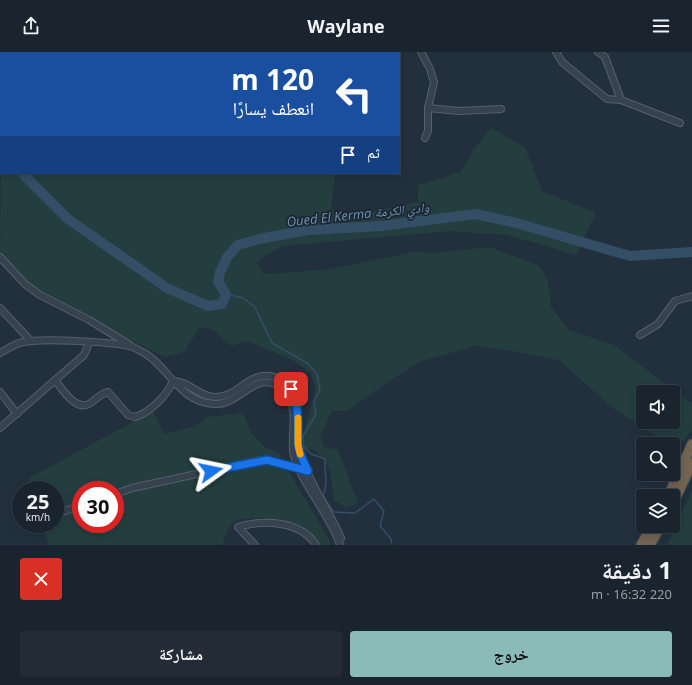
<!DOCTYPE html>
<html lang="ar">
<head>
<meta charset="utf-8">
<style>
	:root { --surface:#1a242e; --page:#232c36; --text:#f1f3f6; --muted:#9fa4aa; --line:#38414a; --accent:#8bbbb9 }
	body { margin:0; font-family:"Open Sans","Noto Naskh Arabic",sans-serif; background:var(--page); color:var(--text); direction:rtl; height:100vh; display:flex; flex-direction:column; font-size:15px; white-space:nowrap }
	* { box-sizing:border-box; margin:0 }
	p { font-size:13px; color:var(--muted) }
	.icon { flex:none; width:22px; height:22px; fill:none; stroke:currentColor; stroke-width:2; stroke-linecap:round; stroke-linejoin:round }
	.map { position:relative; height:493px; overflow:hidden; direction:ltr }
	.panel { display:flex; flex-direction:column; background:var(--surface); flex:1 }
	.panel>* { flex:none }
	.guide { position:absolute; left:0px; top:0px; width:400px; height:122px; box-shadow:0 2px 10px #0003,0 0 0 1px var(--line); direction:rtl; background:#1a4fa0; color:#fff; overflow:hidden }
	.fabs { position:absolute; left:636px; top:333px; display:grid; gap:8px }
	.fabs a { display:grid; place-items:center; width:44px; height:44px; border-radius:4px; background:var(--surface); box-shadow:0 2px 10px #0003,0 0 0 1px var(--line); font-size:20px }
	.speed { position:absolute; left:12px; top:429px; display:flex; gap:8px; font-size:20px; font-weight:700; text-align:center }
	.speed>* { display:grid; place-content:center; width:52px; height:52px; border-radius:50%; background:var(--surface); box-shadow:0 2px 10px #0003,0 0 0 1px var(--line); line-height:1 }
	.speed small { font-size:10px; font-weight:400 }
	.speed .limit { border:6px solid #d22; background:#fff; color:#111 }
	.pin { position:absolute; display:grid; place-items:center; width:34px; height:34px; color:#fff; margin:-17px; border-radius:8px; box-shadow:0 2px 6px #0006 }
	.me { position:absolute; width:44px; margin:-22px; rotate:78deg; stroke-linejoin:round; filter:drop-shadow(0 0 3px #0008) }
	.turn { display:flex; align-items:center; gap:14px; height:84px; padding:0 20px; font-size:18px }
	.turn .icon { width:52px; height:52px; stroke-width:2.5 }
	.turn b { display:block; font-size:28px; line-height:34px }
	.then { display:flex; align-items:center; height:38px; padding:0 20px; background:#0003; gap:8px; font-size:15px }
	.round { display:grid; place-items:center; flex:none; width:42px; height:42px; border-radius:4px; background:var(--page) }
	.summary { display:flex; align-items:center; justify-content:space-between; height:68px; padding:0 20px }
	h1 { font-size:24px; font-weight:700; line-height:30px }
	.action { display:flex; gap:8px; margin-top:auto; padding:8px 20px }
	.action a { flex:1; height:46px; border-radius:4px; background:var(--accent); color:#111; font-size:16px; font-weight:700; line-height:46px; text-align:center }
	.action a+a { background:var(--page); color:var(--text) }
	header { display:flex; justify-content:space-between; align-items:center; height:52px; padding:0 20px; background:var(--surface); font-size:18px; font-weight:700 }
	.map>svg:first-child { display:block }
</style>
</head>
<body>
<header><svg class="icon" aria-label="menu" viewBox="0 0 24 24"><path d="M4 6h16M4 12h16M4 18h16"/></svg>Waylane<svg class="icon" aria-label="share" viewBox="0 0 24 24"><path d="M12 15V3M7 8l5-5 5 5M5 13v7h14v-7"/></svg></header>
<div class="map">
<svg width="692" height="493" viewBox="0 0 692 493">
	<rect width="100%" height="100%" fill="#22303e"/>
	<g fill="#243e3f" fill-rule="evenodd">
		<path d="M491 76 525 95 542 139 596 161 576 203 508 183 450 179 283 194 256 210 264 222 325 218 414 200 435 201 489 195 538 213 548 229 551 255 569 278 614 293 692 352V377L683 389 659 385 614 357 559 308 514 299 474 294 419 310 391 328 347 359H332L320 385 324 395 338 398 358 451 346 456 334 448 330 417 316 399 303 396 305 376 316 336 310 321 293 308 247 289 231 294 213 278 200 275 184 300 165 305 35 239 0 206 1 83V121H335L331 157 347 165 418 150V133L461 120 473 98ZM643 340H673V370H643Z"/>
		<path d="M152 357 164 382 193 375 207 365 243 361 250 379 263 394 278 401 330 489V493H319C315 487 311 480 305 477 291 469 246 461 233 471 227 475 225 487 222 493H49L41 472H55V438H28L29 426 133 370ZM81 438H115V472H81Z"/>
		<polygon points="692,438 692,493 667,493"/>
	</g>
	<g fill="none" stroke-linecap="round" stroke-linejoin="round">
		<path stroke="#344e66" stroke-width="1.5" d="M226 242 243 246 255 255 272 291 307 311 317 322 320 338 314 349 316 362 303 384V394L311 402 325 407C324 424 329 427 323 444L334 460 355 461 374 447 384 459 380 474 391 487 392 493"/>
		<g stroke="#344e66" stroke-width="10">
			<polyline points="0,99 1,100"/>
			<polyline points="22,121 68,167 167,236 208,254 222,252 226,242 218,230 220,220 228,204 238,193 259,187 308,178 381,174 476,162 516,171 630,204 692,200"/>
		</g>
		<g stroke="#54606c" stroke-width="8">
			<g id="minor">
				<polyline points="20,0 21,1"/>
				<polyline points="69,0 70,1"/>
				<polyline points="87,0 87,1"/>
				<polyline points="421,0 430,17 434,30 428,56 428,79 425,86"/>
				<polyline points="556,0 562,10 607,47 621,48 680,71"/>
				<polyline points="598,0 605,5 621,48"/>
				<polyline points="239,1 239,0"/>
				<polyline points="0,28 1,29"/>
				<polyline points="0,55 1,56"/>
				<polyline points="428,56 459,59 501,57"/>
				<polyline points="0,205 25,232 40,243 89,268 130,293"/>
				<polyline points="0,256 31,289"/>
				<polyline points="640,283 658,272 675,249 692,244"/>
				<path d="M0 301C8 297 15 291 24 290 42 286 116 290 133 295 137 297 142 300 146 302 170 317 180 351 215 352 241 354 257 312 285 340 301 356 289 385 294 404 303 435 330 462 340 493"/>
				<path d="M55 328C63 338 77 362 92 350 97 346 102 341 108 340L128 363 135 365C151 360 167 343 173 329"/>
				<path d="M173 329C189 329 199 345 215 345 237 346 247 321 270 324 278 325 288 331 292 339 303 358 294 380 300 401 309 431 329 458 341 486"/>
				<polyline points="0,340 17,362"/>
				<polyline points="0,376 84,303 89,291"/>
				<polyline points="115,442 132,436 261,408 267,408 301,417"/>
				<polyline points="60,461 81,453"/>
				<path d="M255 493 238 475C263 467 301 469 316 493"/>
			</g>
		</g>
		<g stroke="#414d59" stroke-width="11">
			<g id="highway">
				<polyline points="668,444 692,392"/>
				<polyline points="673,452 692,411"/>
				<polyline points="641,493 652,474"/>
				<polyline points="650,493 661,474"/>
			</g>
		</g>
		<use href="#minor" stroke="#36424e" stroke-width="6"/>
		<use href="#highway" stroke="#746452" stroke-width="9"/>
	</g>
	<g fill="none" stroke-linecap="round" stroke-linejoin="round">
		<g stroke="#114b97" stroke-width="10">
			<path id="route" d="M211 419 267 408 308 419C304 410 299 402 298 392 297 372 300 355 291 337"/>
		</g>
		<use href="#route" stroke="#1a73e8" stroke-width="7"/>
		<polyline stroke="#f59e0b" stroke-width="7" points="298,366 298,393 300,402"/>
	</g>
	<g text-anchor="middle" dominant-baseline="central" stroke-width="3.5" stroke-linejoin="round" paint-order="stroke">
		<g font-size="13" font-style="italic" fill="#7091af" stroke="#1b2733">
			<text transform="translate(358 162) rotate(-6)">Oued El Kerma وادي الكرمة</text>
		</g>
	</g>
</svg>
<div class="fabs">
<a><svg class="icon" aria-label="sound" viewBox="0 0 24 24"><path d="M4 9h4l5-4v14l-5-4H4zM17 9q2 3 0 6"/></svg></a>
<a><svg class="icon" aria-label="search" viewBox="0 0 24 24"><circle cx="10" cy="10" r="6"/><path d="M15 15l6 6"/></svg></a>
<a><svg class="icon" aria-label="layers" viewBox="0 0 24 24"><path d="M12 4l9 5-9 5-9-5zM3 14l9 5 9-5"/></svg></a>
</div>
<div class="speed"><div>25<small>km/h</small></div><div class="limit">30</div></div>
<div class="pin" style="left:291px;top:337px;background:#d93025"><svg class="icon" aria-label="arrive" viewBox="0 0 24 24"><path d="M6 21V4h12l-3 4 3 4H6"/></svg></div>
<svg class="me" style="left:211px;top:419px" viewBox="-20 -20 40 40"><path d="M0-17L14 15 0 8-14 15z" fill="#1a73e8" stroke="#fff" stroke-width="4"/></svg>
<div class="guide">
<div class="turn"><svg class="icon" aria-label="left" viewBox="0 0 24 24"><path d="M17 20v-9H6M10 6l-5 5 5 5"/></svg><div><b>120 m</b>انعطف يسارًا</div></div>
<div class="then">ثم<svg class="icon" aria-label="arrive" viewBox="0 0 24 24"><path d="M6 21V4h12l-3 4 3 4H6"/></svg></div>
</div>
</div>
<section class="panel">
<div class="summary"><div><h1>1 دقيقة</h1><p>220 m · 16:32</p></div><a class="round" style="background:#d93025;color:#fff"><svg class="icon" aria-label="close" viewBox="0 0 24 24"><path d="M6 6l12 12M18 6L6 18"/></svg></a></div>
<div class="action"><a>خروج</a><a>مشاركة</a></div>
</section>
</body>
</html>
